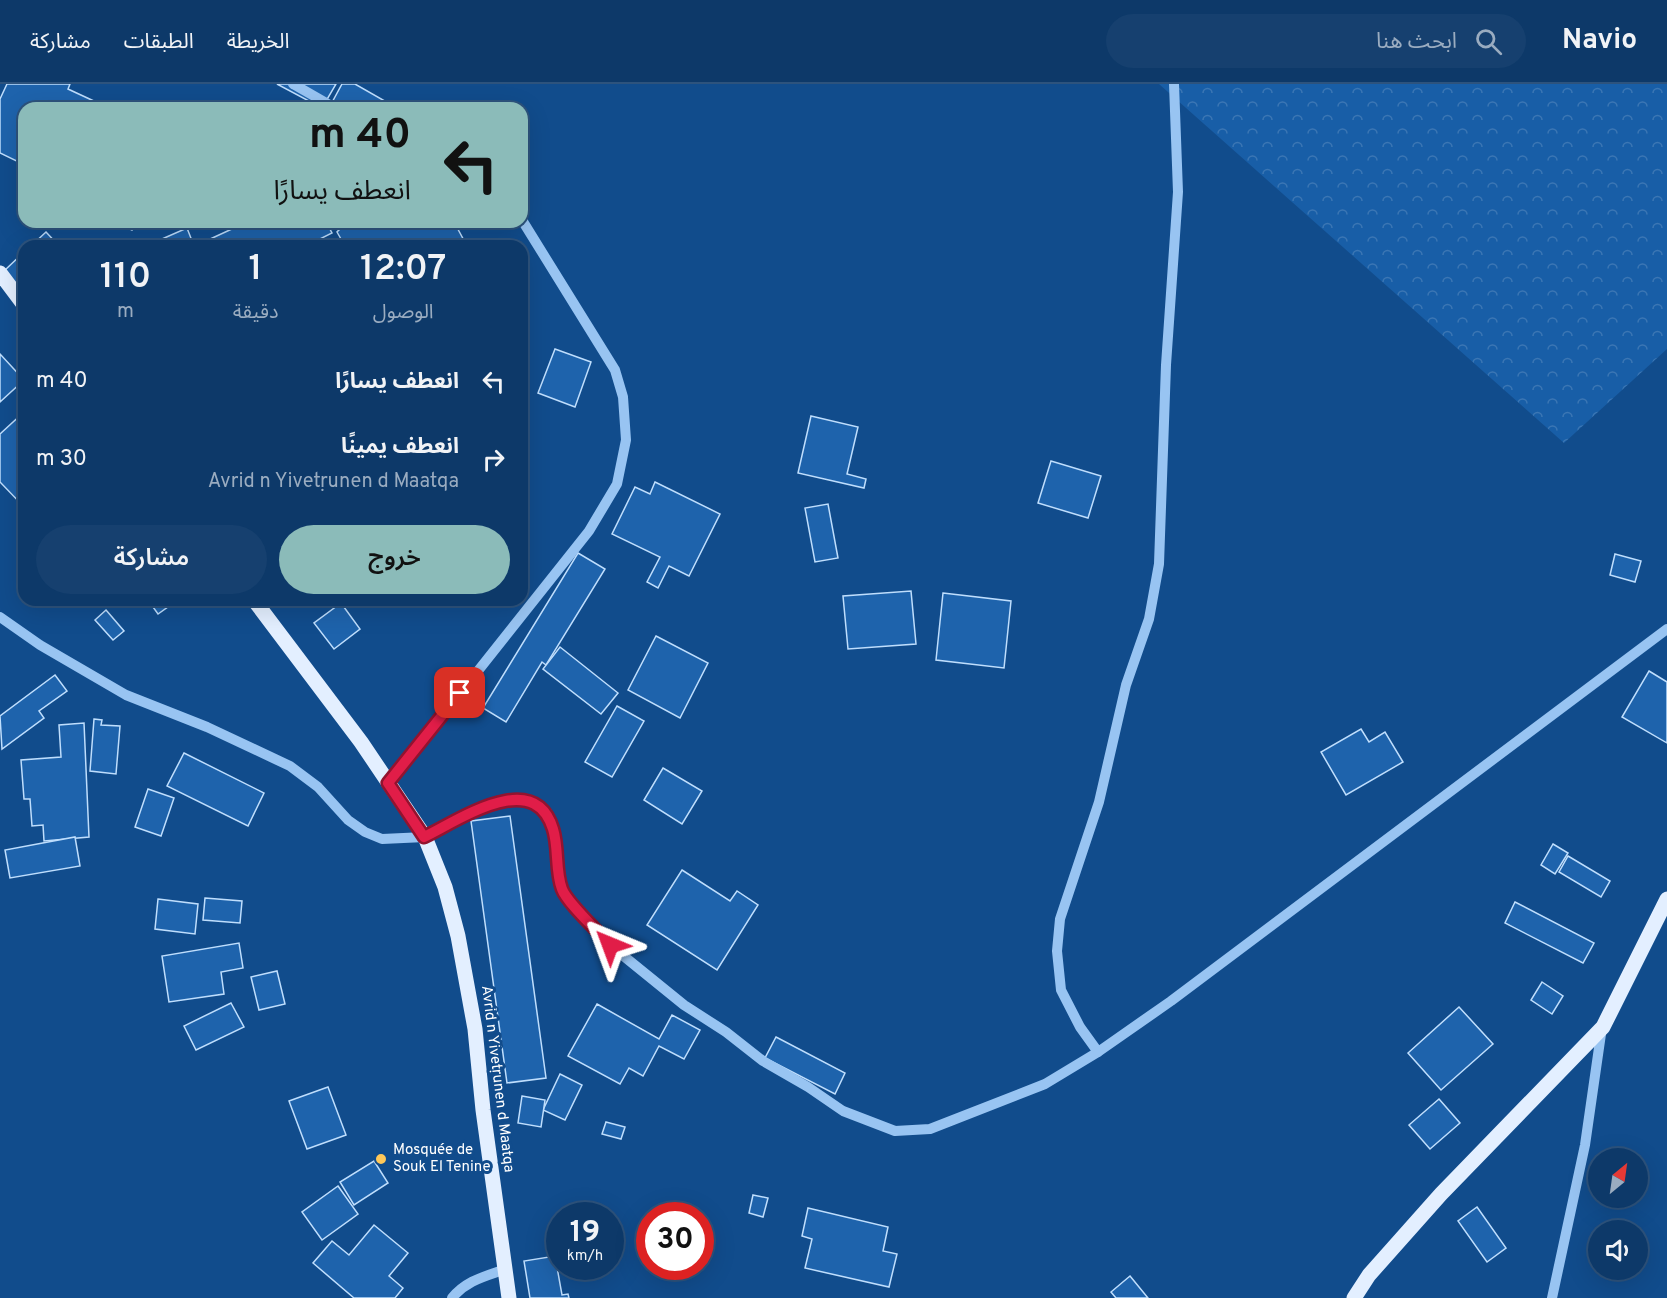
<!DOCTYPE html>
<html lang="ar">
<head>
<meta charset="utf-8">
<style>
	:root { --surface:#0d3969; --page:#16406f; --text:#f1f3f6; --muted:#9aacc0; --line:#2d537d; --accent:#8bbbb9 }
	body { margin:0; font-family:Overpass,"Noto Sans Arabic",sans-serif; background:var(--page); color:var(--text); direction:rtl; height:100vh; display:flex; flex-direction:column; font-size:22px; white-space:nowrap }
	* { box-sizing:border-box; margin:0 }
	p { font-size:20px; color:var(--muted) }
	.icon { flex:none; width:33px; height:33px; fill:none; stroke:currentColor; stroke-width:2; stroke-linecap:round; stroke-linejoin:round }
	.map { position:relative; flex:1; overflow:hidden; direction:ltr }
	.details { position:absolute; left:18px; top:156px; width:510px; height:366px; display:flex; flex-direction:column; background:var(--surface); border-radius:18px; box-shadow:0 6px 24px #0002,0 0 0 2px var(--line); direction:rtl }
	.details>* { flex:none }
	.top-card { position:absolute; left:18px; top:18px; width:510px; height:126px; border-radius:18px; box-shadow:0 6px 24px #0002,0 0 0 2px var(--line); direction:rtl; background:#8bbbb9; color:#111; overflow:hidden }
	.needle { width:39px; rotate:29deg }
	.tools { position:absolute; left:1588px; top:1064px; display:grid; gap:12px }
	.tools a { display:grid; place-items:center; width:60px; height:60px; border-radius:50%; background:var(--surface); box-shadow:0 6px 24px #0002,0 0 0 2px var(--line); font-size:30px }
	.speed { position:absolute; left:546px; top:1118px; display:flex; gap:12px; font-size:30px; font-weight:700; text-align:center }
	.speed>* { display:grid; place-content:center; width:78px; height:78px; border-radius:50%; background:var(--surface); box-shadow:0 6px 24px #0002,0 0 0 2px var(--line); line-height:1 }
	.speed small { font-size:15px; font-weight:400 }
	.speed .limit { border:9px solid #d22; background:#fff; color:#111 }
	.pin { position:absolute; display:grid; place-items:center; width:51px; height:51px; color:#fff; margin:-26px; border-radius:12px; box-shadow:0 3px 9px #0006 }
	.me { position:absolute; width:66px; margin:-33px; rotate:316deg; stroke-linejoin:round; filter:drop-shadow(0 0 4px #0008) }
	.turn { display:flex; align-items:center; gap:21px; height:126px; padding:0 18px; font-size:27px }
	.turn .icon { width:78px; height:78px; stroke-width:2.5 }
	.turn b { display:block; font-size:42px; line-height:51px }
	.eta { display:flex; justify-content:space-evenly; align-items:center; height:102px; text-align:center }
	.eta b { font-size:36px; font-weight:600; line-height:42px }
	.action { display:flex; gap:12px; margin-top:auto; padding:12px 18px }
	.action a { flex:1; height:69px; border-radius:36px; background:var(--accent); color:#111; font-size:24px; font-weight:600; line-height:69px; text-align:center }
	.action a+a { background:var(--page); color:var(--text) }
	ul { padding:0; list-style:none }
	li { display:flex; align-items:center; gap:18px; height:78px; padding:0 18px }
	li div { flex:1 }
	li b { display:block; font-size:22px }
	li em { font-style:normal }
	header { display:flex; align-items:center; gap:36px; box-sizing:border-box; height:84px; padding:0 30px; background:var(--surface); border-bottom:2px solid var(--line) }
	header strong { font-size:28px }
	nav { display:flex; gap:33px; margin-inline-start:auto; font-size:21px }
	.search { width:420px; height:54px; background:var(--page); display:flex; align-items:center; gap:15px; box-sizing:border-box; padding:0 21px; border-radius:33px; color:var(--muted); font-size:22px }
	.map>svg:first-child { display:block }
</style>
</head>
<body>
<header>
<strong>Navio</strong>
<div class="search"><svg class="icon" aria-label="search" viewBox="0 0 24 24"><circle cx="10" cy="10" r="6"/><path d="M15 15l6 6"/></svg>ابحث هنا</div>
<nav><a>الخريطة</a><a>الطبقات</a><a>مشاركة</a></nav>
</header>
<div class="map">
<svg width="1667" height="1214" viewBox="0 0 1667 1214">
	<defs>
		<pattern id="forest-crowns" width="20" height="18" patternUnits="userSpaceOnUse" patternTransform="scale(1.5)"><rect width="20" height="18" fill="#185ea7"/><path d="M2 6a3 3 0 1 1 6 0M12 15a3 3 0 1 1 6 0" fill="none" stroke="#3b76b4"/></pattern>
	</defs>
	<rect width="100%" height="100%" fill="#114c8c"/>
	<polygon fill="url(#forest-crowns)" points="1159,0 1667,0 1667,265 1564,359"/>
	<g fill="#1e63ac" stroke="#bfdefd" stroke-width="1.5">
		<polygon points="7,0 70,0 68,5 109,24 24,24 24,86 19,84 21,79 0,69 0,15"/>
		<polygon points="277,0 336,0 322,24"/>
		<polygon points="342,0 355,0 397,24 329,24"/>
		<polygon points="114,138 136,138 132,146"/>
		<polygon points="247,138 326,138 332,149 306,162 195,162"/>
		<polygon points="347,138 454,138 467,162 345,162 337,148"/>
		<polygon points="187,144 194,162 146,162"/>
		<polygon points="46,148 59,162 31,162"/>
		<polygon points="24,168 24,208 4,187"/>
		<polygon points="555,265 591,278 575,323 538,309"/>
		<polygon points="0,270 24,296 0,318"/>
		<polygon points="24,328 24,423 0,398 0,350"/>
		<polygon points="811,332 858,343 847,390 866,395 864,404 798,389"/>
		<polygon points="1051,377 1101,392 1088,434 1038,419"/>
		<polygon points="655,398 720,430 689,492 669,482 658,504 647,498 660,473 612,450 635,403 650,410"/>
		<polygon points="828,420 838,474 815,478 805,424"/>
		<polygon points="578,469 605,485 546,581 542,578 506,638 483,624"/>
		<polygon points="1615,470 1641,477 1635,498 1610,491"/>
		<polygon points="911,507 916,560 848,565 843,512"/>
		<polygon points="943,509 1011,517 1004,584 936,576"/>
		<polygon points="148,516 169,516 172,520 158,530"/>
		<polygon points="341,519 360,545 334,565 314,539"/>
		<polygon points="106,526 124,547 113,556 95,536"/>
		<polygon points="656,552 708,579 680,634 628,606"/>
		<polygon points="560,563 618,609 601,630 543,585"/>
		<polygon points="1649,587 1667,598 1667,659 1622,633"/>
		<polygon points="55,591 67,607 39,627 44,634 2,665 0,632"/>
		<polygon points="617,622 644,637 612,693 585,678"/>
		<polygon points="94,635 102,636 101,641 120,642 116,690 90,687"/>
		<polygon points="84,639 89,753 44,757 43,741 32,742 30,715 24,715 21,676 61,673 59,641"/>
		<polygon points="1361,645 1369,658 1385,648 1403,678 1346,711 1321,668"/>
		<polygon points="184,669 264,709 248,742 167,702"/>
		<polygon points="663,684 702,707 682,740 644,716"/>
		<polygon points="148,705 174,714 161,752 135,743"/>
		<polygon points="510,732 546,994 507,999 471,737"/>
		<polygon points="75,753 80,782 10,794 5,766"/>
		<polygon points="1553,760 1568,769 1555,790 1541,781"/>
		<polygon points="1568,772 1610,797 1601,813 1559,788"/>
		<polygon points="682,786 730,817 737,807 758,821 717,886 647,841"/>
		<polygon points="205,814 242,817 240,839 203,836"/>
		<polygon points="158,815 198,820 195,850 155,845"/>
		<polygon points="1515,818 1594,859 1583,879 1505,839"/>
		<polygon points="239,859 243,884 221,888 224,910 169,918 162,872"/>
		<polygon points="277,887 285,920 259,926 251,893"/>
		<polygon points="1542,898 1563,912 1552,930 1531,916"/>
		<polygon points="231,919 244,943 196,966 184,942"/>
		<polygon points="597,920 659,955 672,931 700,946 684,975 659,962 643,992 629,984 620,1000 568,972"/>
		<polygon points="1459,923 1493,960 1441,1006 1408,969"/>
		<polygon points="776,953 845,989 835,1010 765,974"/>
		<polygon points="560,990 582,1001 565,1036 543,1026"/>
		<polygon points="328,1003 346,1051 307,1065 289,1017"/>
		<polygon points="522,1012 545,1016 541,1043 518,1039"/>
		<polygon points="1439,1015 1460,1039 1430,1065 1409,1041"/>
		<polygon points="606,1038 625,1043 621,1055 602,1050"/>
		<polygon points="374,1077 388,1099 354,1121 340,1098"/>
		<polygon points="338,1102 358,1130 322,1156 302,1128"/>
		<polygon points="753,1111 768,1114 763,1133 749,1129"/>
		<polygon points="1477,1123 1506,1164 1487,1178 1458,1137"/>
		<polygon points="808,1124 888,1143 883,1167 897,1170 889,1203 805,1184 812,1155 802,1152"/>
		<polygon points="374,1141 408,1169 389,1192 403,1204 395,1214 354,1214 313,1179 332,1157 349,1171"/>
		<polygon points="555,1172 562,1211 568,1210 569,1214 530,1214 524,1177"/>
		<polygon points="1130,1192 1148,1214 1116,1214 1111,1208"/>
	</g>
	<g fill="none" stroke-linecap="round" stroke-linejoin="round">
		<g stroke="#98c4f2" stroke-width="10">
			<polyline points="293,0 335,24"/>
			<polyline points="0,533 40,561 126,611 207,643 290,682 318,703 348,736 365,748 382,755 425,753 499,717 519,716 535,718 547,728 554,748 562,806 610,861 684,921 726,948 763,977 808,1003 843,1027 895,1047 930,1045 1045,1000 1098,968 1171,917 1667,545"/>
			<polyline points="389,699 589,447 617,400 626,356 623,313 615,286 522,136"/>
			<polyline points="1098,968 1080,943 1061,906 1057,867 1060,835 1099,718 1126,601 1149,535 1159,480 1166,281 1178,108 1174,0"/>
			<path d="M452 1214C466 1197 483 1193 503 1186"/>
			<polyline points="1552,1214 1585,1061 1602,943"/>
		</g>
		<g stroke="#e3efff" stroke-width="15">
			<polyline points="0,189 24,221"/>
			<polyline points="254,516 361,658 425,753 445,803 458,852 475,945 483,1026 509,1214"/>
			<polyline points="1354,1214 1369,1191 1441,1110 1603,943 1667,815"/>
		</g>
	</g>
	<g fill="none" stroke-linecap="round" stroke-linejoin="round">
		<g stroke="#92132f" stroke-width="15">
			<path id="route" d="M460 609 388 699 424 753C461 735 534 684 553 745 559 764 555 787 562 805 567 819 599 848 610 861"/>
		</g>
		<use href="#route" stroke="#e11d48" stroke-width="10"/>
	</g>
	<circle fill="#ffc859" stroke="#114c8c" stroke-width="2" cx="381" cy="1075" r="6"/>
	<g text-anchor="middle" dominant-baseline="central" stroke-width="6" stroke-linejoin="round" paint-order="stroke">
		<g font-size="15" fill="#fff" stroke="#114c8c">
			<text transform="translate(497 995) rotate(83)">Avrid n Yivetṛunen d Maatqa</text>
		</g>
		<g font-size="15" fill="#fff" stroke="#114c8c" text-anchor="start">
			<text x="393" y="1066">Mosquée de<tspan x="393" dy="17">Souk El Tenine</tspan></text>
		</g>
	</g>
</svg>
<div class="tools">
<a><svg class="needle" viewBox="-14 -14 28 28"><path d="M0-13l5 13h-10z" fill="#e53935"/><path d="M0 13l5-13h-10z" fill="#9aacc0"/></svg></a>
<a><svg class="icon" aria-label="sound" viewBox="0 0 24 24"><path d="M4 9h4l5-4v14l-5-4H4zM17 9q2 3 0 6"/></svg></a>
</div>
<div class="speed"><div>19<small>km/h</small></div><div class="limit">30</div></div>
<div class="pin" style="left:460px;top:609px;background:#d93025"><svg class="icon" aria-label="arrive" viewBox="0 0 24 24"><path d="M6 21V4h12l-3 4 3 4H6"/></svg></div>
<svg class="me" style="left:610px;top:861px" viewBox="-20 -20 40 40"><path d="M0-17L14 15 0 8-14 15z" fill="#e11d48" stroke="#fff" stroke-width="4"/></svg>
<div class="top-card">
<div class="turn"><svg class="icon" aria-label="left" viewBox="0 0 24 24"><path d="M17 20v-9H6M10 6l-5 5 5 5"/></svg><div><b>40 m</b>انعطف يسارًا</div></div>
</div>
<section class="details">
<div class="eta">
<div><b>12:07</b><p>الوصول</p></div>
<div><b>1</b><p>دقيقة</p></div>
<div><b>110</b><p>m</p></div>
</div>
<ul>
<li><svg class="icon" aria-label="left" viewBox="0 0 24 24"><path d="M17 20v-9H6M10 6l-5 5 5 5"/></svg><div><b>انعطف يسارًا</b></div><em>40 m</em></li>
<li><svg class="icon" aria-label="right" viewBox="0 0 24 24"><path d="M7 20v-9h11M14 6l5 5-5 5"/></svg><div><b>انعطف يمينًا</b><p>Avrid n Yivetṛunen d Maatqa</p></div><em>30 m</em></li>
</ul>
<div class="action"><a>خروج</a><a>مشاركة</a></div>
</section>
</div>
</body>
</html>
